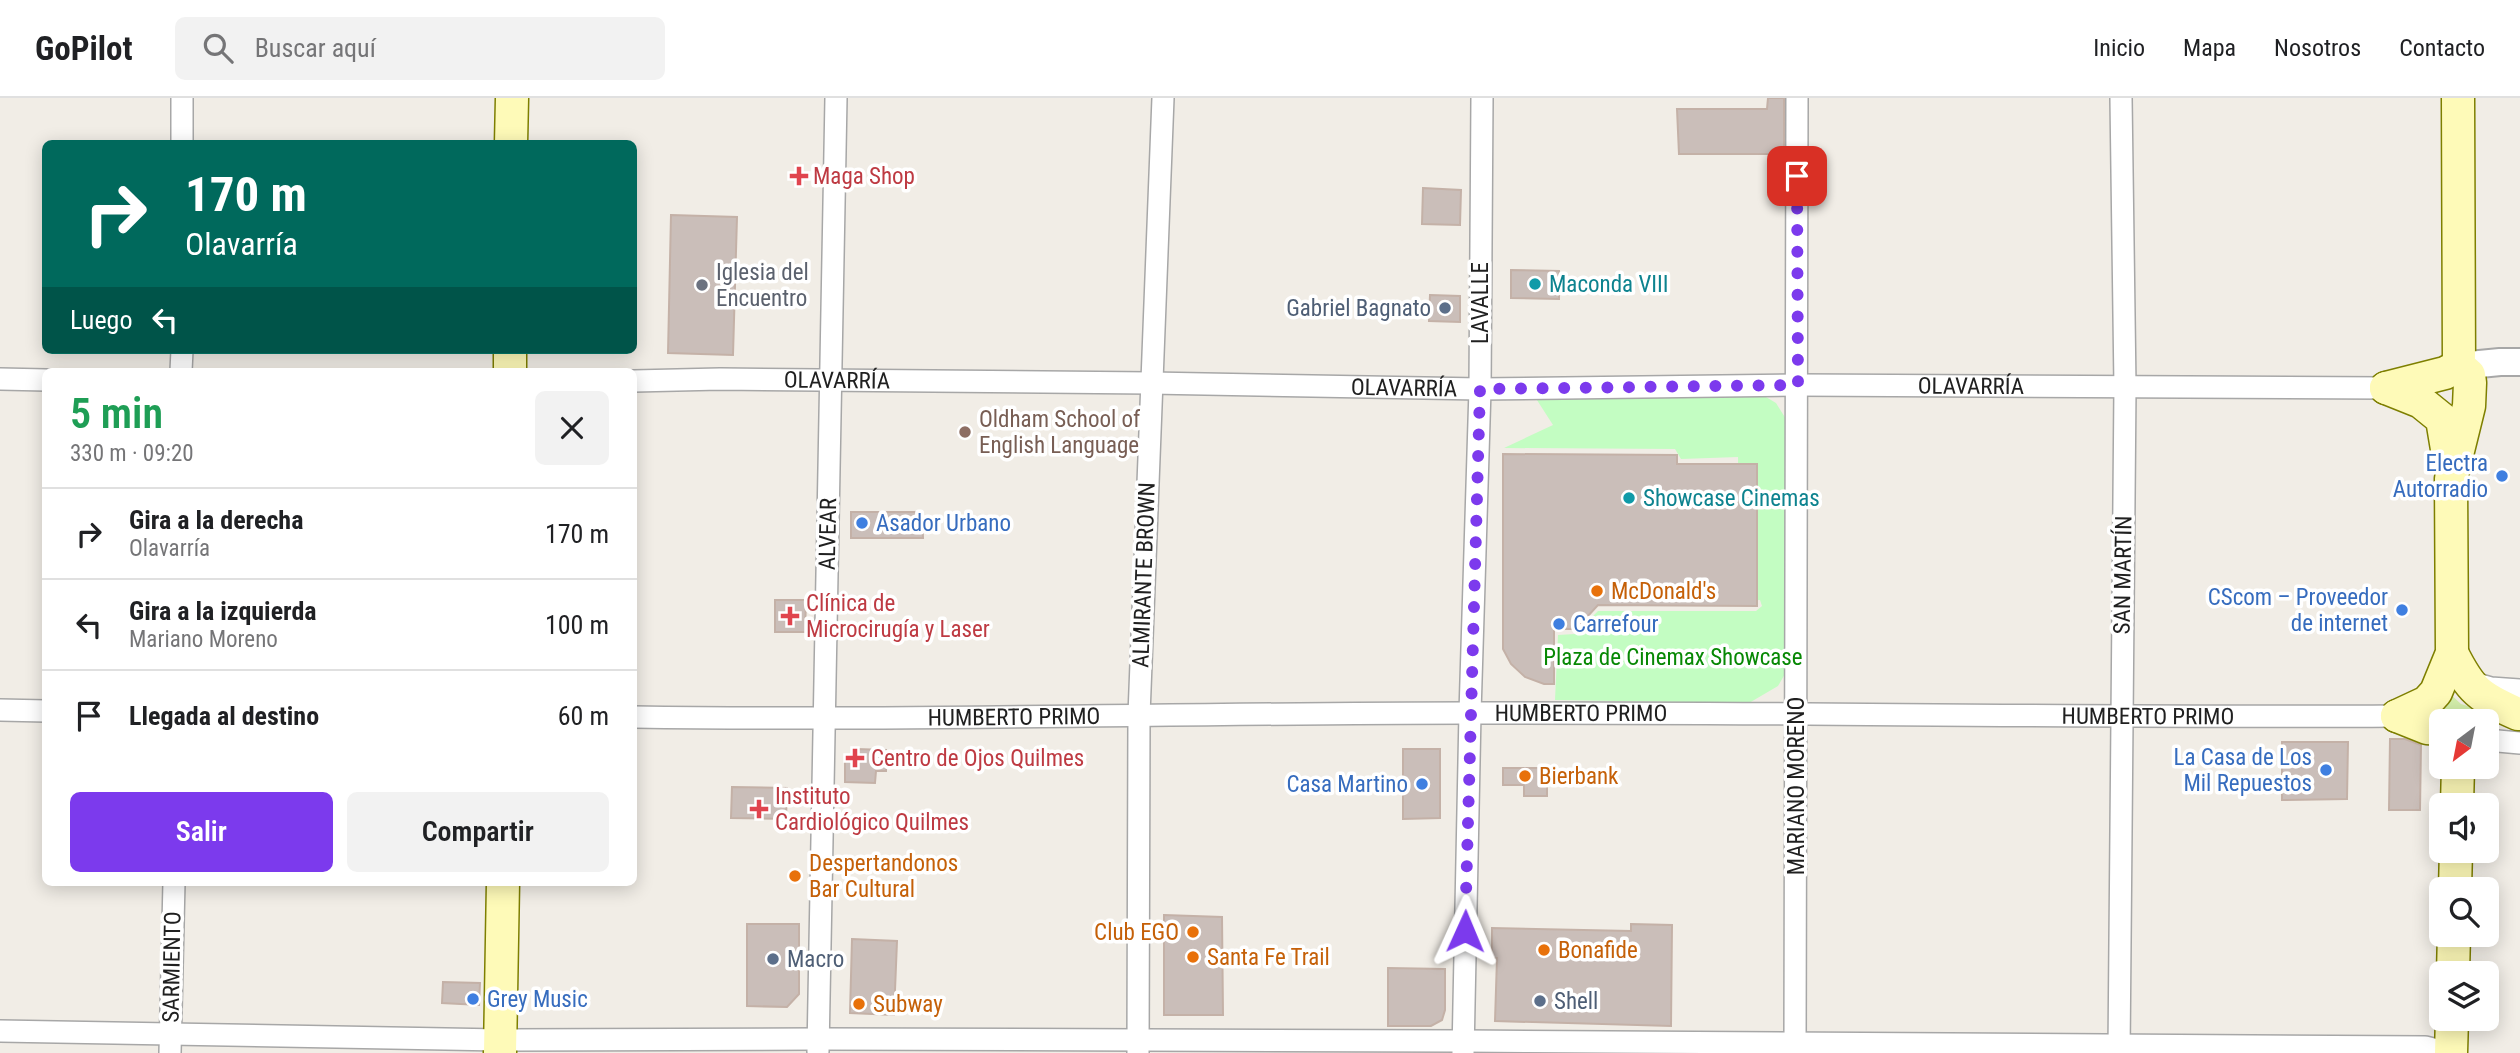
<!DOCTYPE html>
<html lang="es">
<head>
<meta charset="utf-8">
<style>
	:root { --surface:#fff; --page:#f2f2f2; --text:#202124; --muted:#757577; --line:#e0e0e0; --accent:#7c3aed }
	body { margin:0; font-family:"Roboto Condensed",sans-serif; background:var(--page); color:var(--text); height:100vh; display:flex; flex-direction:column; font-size:26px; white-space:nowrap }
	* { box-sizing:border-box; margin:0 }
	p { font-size:23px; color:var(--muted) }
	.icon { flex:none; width:38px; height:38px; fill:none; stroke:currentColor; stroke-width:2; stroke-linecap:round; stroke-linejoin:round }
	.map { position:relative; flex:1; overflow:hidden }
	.drawer { position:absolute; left:42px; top:270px; width:595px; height:518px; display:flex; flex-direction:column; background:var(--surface); border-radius:10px; box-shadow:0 4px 18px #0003 }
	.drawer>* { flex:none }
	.banner { position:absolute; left:42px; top:42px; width:595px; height:214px; border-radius:10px; box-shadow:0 4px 18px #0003; background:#00695c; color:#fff; overflow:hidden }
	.needle { width:46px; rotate:212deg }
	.buttons { position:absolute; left:2429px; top:611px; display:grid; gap:14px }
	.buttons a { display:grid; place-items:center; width:70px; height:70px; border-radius:10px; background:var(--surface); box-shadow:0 4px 18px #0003; font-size:35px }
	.pin { position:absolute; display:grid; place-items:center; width:60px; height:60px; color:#fff; margin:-30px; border-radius:14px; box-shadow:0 4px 10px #0006 }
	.me { position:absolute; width:77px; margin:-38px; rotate:1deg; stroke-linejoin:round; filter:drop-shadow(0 0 5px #0008) }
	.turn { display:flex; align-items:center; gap:24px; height:147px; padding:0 28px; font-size:32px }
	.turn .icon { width:91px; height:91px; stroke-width:2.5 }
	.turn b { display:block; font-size:49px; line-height:60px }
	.then { display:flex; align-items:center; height:66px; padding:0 28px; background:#0003; gap:14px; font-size:26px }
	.round { display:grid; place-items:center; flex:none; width:74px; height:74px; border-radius:10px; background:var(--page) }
	.summary { display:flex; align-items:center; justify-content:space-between; height:119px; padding:0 28px }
	h1 { font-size:42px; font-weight:600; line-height:52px; color:#1e9e55 }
	.button { display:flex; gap:14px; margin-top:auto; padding:14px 28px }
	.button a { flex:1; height:80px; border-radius:10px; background:var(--accent); color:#fff; font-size:28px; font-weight:600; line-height:80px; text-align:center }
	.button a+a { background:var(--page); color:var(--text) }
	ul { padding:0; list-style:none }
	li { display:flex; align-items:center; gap:21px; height:91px; padding:0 28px; border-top:2px solid var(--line) }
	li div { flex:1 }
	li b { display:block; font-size:26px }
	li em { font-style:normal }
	header { display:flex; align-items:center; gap:42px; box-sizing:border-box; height:98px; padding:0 35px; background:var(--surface); border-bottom:2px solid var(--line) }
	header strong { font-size:33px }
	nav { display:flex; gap:38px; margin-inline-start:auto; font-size:24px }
	.search { width:490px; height:63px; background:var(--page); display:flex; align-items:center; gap:18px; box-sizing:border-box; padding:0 24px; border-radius:10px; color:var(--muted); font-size:26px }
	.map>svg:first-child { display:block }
</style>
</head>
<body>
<header>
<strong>GoPilot</strong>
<div class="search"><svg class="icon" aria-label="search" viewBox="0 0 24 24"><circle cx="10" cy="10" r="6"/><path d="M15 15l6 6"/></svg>Buscar aquí</div>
<nav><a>Inicio</a><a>Mapa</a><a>Nosotros</a><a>Contacto</a></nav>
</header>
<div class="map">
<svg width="2520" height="955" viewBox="0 0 2520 955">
	<rect width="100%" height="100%" fill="#f1ede6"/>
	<polygon fill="#d3eeaa" points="2447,593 2461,606 2486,614 2474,620 2433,618"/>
	<polygon fill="#c3fdc2" points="1535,299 1766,299 1776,305 1786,321 1785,576 1778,588 1749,605 1555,602 1558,537 1575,536 1598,513 1756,513 1762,508 1760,502 1740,503 1738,359 1681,361 1675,351 1504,350 1553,327"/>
	<g fill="#cabeb9" stroke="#c4b1a7" stroke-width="2">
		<polygon points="1768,0 1784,0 1784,56 1679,56 1677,11 1767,11"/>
		<polygon points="1423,90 1461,92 1460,127 1422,126"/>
		<polygon points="671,117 737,119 733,257 668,255"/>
		<polygon points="1511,172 1559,173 1559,201 1511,200"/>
		<polygon points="1430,197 1460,198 1460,224 1429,223"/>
		<polygon points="1503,356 1677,357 1677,366 1757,366 1757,508 1598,507 1576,531 1554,531 1554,586 1544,586 1525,579 1511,566 1503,551"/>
		<polygon points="851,414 922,414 923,440 851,440"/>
		<polygon points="775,502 806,502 805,534 775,534"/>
		<polygon points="2390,641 2405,641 2421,647 2420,712 2389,712"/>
		<polygon points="2282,644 2348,644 2347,701 2282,702"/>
		<polygon points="856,651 886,652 886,673 876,673 875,685 845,684 845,664"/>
		<polygon points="1403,651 1440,651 1440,720 1403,721"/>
		<polygon points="1503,670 1547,670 1547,698 1524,698 1524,687 1503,687"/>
		<polygon points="732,689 787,690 786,721 731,720"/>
		<polygon points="1164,817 1222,819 1223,917 1164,917"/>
		<polygon points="747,826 799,826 799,896 787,909 747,908"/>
		<polygon points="1631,826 1672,827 1671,928 1495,923 1497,860 1492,860 1492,830 1631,833"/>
		<polygon points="852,841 897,843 894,917 850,915"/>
		<polygon points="1388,870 1445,871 1445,912 1442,922 1431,928 1388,928"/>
		<polygon points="443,884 480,885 479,907 442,905"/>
	</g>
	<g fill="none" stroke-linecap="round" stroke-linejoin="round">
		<g stroke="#a7a7a7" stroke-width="24">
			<g id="minor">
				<polyline points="182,46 182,0"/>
				<polyline points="181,273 182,252"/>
				<polyline points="0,281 46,282"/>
				<path id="s1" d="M634 283 720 281 1151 285 1480 291 1798 287 2386 290"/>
				<polyline points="2474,585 2491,590 2520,592"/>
				<polyline points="0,612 46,613"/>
				<path id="s2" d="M634 619C911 623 1189 615 1467 615 1777 614 2087 620 2397 618"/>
				<polyline points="2487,642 2520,645"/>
				<polyline points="0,933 500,942 818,941 1463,943 2425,949 2449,955"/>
				<polyline points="818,953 836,0"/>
				<polyline points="170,955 174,784"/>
				<polyline points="1138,955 1139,617 1163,0"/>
				<polyline points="1463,955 1470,615 1480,291 1482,0"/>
				<polyline points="1795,955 1797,0"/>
				<polyline points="2119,955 2125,289 2121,0"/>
			</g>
		</g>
		<g stroke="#a7a7a7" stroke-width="30">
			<polyline id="tertiary" points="2459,268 2500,264 2520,264"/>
		</g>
		<g stroke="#7e7f00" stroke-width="35">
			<g id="secondary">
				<polyline points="511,46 512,0"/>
				<polyline points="510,273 510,252"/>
				<polyline points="2386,290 2421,304 2442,321 2449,363"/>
				<polyline points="2386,290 2445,275 2459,268"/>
				<path d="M2452 555C2471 593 2479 599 2518 616"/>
				<polyline points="2397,618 2427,604 2436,594 2452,555 2451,381 2469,308 2470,285 2469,277 2459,268 2458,0"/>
				<polyline points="2397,618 2427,630 2441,631"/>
				<polyline points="2457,707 2458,668"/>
				<polyline points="2455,791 2456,752"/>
				<polyline points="2453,875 2454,836"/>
				<polyline points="500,955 503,784"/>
				<polyline points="2451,955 2452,920"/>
			</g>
		</g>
		<use href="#minor" stroke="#fff" stroke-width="21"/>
		<use href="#tertiary" stroke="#fff" stroke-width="26"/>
		<use href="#secondary" stroke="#fefab8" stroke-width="32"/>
	</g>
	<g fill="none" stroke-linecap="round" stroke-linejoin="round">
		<polyline stroke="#7c3aed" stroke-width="12" stroke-dasharray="0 21.6" points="1465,833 1480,291 1798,287 1797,78"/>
	</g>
	<g fill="#e0444e" stroke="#fff" stroke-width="2.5">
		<path d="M795.5 67.5h7v7h7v7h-7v7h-7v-7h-7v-7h7z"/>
		<path d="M786.5 507.5h7v7h7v7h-7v7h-7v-7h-7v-7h7z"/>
		<path d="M851.5 649.5h7v7h7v7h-7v7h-7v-7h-7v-7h7z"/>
		<path d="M755.5 700.5h7v7h7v7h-7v7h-7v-7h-7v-7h7z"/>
	</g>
	<g fill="#0f9aa8" stroke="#fff" stroke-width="2.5">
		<circle cx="1535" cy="186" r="7"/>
		<circle cx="1629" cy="400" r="7"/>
	</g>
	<circle fill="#6b7280" stroke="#fff" stroke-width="2.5" cx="702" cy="187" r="7"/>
	<g fill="#5c6f8a" stroke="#fff" stroke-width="2.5">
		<circle cx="1445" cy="210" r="7"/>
		<circle cx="773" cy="861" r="7"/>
		<circle cx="1540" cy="903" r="7"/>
	</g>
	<circle fill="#8d6e63" stroke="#fff" stroke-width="2.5" cx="965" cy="334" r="7"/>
	<g fill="#3f7fe0" stroke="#fff" stroke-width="2.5">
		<circle cx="2502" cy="378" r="7"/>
		<circle cx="862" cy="425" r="7"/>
		<circle cx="2402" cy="512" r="7"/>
		<circle cx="1559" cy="526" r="7"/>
		<circle cx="2326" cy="672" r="7"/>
		<circle cx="1422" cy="686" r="7"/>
		<circle cx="473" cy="901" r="7"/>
	</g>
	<g fill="#e8710a" stroke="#fff" stroke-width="2.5">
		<circle cx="1597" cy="493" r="7"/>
		<circle cx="1525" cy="678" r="7"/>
		<circle cx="795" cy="778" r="7"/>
		<circle cx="1193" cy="834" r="7"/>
		<circle cx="1544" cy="852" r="7"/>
		<circle cx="1193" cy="859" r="7"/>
		<circle cx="859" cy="906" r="7"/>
	</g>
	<g text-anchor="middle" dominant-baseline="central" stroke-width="7" stroke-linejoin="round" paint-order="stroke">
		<g font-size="23" fill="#be3a42" stroke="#fff" text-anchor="start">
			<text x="813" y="78">Maga Shop</text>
			<text x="806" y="505">Clínica de<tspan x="806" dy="26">Microcirugía y Laser</tspan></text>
			<text x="871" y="660">Centro de Ojos Quilmes</text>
			<text x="775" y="698">Instituto<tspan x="775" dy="26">Cardiológico Quilmes</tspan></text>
		</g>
		<g font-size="23" fill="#5b616d" stroke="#fff" text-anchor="start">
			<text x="716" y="174">Iglesia del<tspan x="716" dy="26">Encuentro</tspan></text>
		</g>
		<g font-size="23" fill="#0d838f" stroke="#fff" text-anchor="start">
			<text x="1549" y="186">Maconda VIII</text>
			<text x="1643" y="400">Showcase Cinemas</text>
		</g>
		<g font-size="23" fill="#202020" stroke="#fff">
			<text transform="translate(1480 205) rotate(-90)">LAVALLE</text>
			<text stroke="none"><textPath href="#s1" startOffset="203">OLAVARRÍA</textPath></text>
			<text stroke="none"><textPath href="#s1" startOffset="1337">OLAVARRÍA</textPath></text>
			<text stroke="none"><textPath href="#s1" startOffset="770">OLAVARRÍA</textPath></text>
			<text transform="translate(828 436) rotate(-89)">ALVEAR</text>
			<text transform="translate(1144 477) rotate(-88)">ALMIRANTE BROWN</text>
			<text transform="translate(2123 477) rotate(-89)">SAN MARTÍN</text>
			<text stroke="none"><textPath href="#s2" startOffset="947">HUMBERTO PRIMO</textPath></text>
			<text stroke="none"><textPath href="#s2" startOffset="380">HUMBERTO PRIMO</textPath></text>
			<text stroke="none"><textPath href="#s2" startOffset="1514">HUMBERTO PRIMO</textPath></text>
			<text transform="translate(1796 688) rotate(-90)">MARIANO MORENO</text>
			<text transform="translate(172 869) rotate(-89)">SARMIENTO</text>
		</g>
		<g font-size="23" fill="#4e5e75" stroke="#fff" text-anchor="start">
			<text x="1431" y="210" text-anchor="end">Gabriel Bagnato</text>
			<text x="787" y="861">Macro</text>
			<text x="1554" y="903">Shell</text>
		</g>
		<g font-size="23" fill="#785e54" stroke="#fff" text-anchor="start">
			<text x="979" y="321">Oldham School of<tspan x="979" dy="26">English Language</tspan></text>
		</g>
		<g font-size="23" fill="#366cbe" stroke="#fff" text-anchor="end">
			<text x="2488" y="365">Electra<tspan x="2488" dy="26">Autorradio</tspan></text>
			<text x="876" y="425" text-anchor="start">Asador Urbano</text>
			<text x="2388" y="499">CScom – Proveedor<tspan x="2388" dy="26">de internet</tspan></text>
			<text x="1573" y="526" text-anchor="start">Carrefour</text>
			<text x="2312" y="659">La Casa de Los<tspan x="2312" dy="26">Mil Repuestos</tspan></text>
			<text x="1408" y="686">Casa Martino</text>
			<text x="487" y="901" text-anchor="start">Grey Music</text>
		</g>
		<g font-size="23" fill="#c56008" stroke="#fff" text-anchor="start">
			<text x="1611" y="493">McDonald's</text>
			<text x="1539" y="678">Bierbank</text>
			<text x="809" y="765">Despertandonos<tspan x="809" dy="26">Bar Cultural</tspan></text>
			<text x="1179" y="834" text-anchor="end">Club EGO</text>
			<text x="1558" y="852">Bonafide</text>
			<text x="1207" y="859">Santa Fe Trail</text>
			<text x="873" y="906">Subway</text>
		</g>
		<g font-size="23" fill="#078804" stroke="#fff">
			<text x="1673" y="559">Plaza de Cinemax Showcase</text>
		</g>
	</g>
</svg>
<div class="buttons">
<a><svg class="needle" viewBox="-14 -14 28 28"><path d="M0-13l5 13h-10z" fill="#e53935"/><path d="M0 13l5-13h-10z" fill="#757577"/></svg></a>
<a><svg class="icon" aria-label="sound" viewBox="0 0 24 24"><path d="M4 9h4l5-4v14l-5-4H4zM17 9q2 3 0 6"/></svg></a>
<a><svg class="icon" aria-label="search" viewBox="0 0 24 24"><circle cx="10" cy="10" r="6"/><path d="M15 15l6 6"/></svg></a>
<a><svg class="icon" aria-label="layers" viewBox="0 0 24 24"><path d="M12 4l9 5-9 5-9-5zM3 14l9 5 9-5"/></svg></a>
</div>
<div class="pin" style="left:1797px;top:78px;background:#d93025"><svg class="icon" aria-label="arrive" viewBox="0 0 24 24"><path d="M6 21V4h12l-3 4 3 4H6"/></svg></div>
<svg class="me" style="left:1465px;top:833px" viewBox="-20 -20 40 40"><path d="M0-17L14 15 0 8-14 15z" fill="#7c3aed" stroke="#fff" stroke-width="4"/></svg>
<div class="banner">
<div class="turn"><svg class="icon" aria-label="right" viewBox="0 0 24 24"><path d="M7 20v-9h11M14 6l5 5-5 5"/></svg><div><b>170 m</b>Olavarría</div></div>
<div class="then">Luego<svg class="icon" aria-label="left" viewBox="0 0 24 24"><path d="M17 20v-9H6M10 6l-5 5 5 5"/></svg></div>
</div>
<section class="drawer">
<div class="summary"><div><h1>5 min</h1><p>330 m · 09:20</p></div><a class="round"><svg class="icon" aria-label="close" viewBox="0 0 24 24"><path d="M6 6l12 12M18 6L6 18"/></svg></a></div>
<ul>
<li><svg class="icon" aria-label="right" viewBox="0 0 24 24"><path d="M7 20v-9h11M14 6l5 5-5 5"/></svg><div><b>Gira a la derecha</b><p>Olavarría</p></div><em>170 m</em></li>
<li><svg class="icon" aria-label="left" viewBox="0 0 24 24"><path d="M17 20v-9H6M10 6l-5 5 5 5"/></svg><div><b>Gira a la izquierda</b><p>Mariano Moreno</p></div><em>100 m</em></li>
<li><svg class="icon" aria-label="arrive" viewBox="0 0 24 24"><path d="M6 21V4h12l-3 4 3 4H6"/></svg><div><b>Llegada al destino</b></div><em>60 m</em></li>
</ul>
<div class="button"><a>Salir</a><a>Compartir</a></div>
</section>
</div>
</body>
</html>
